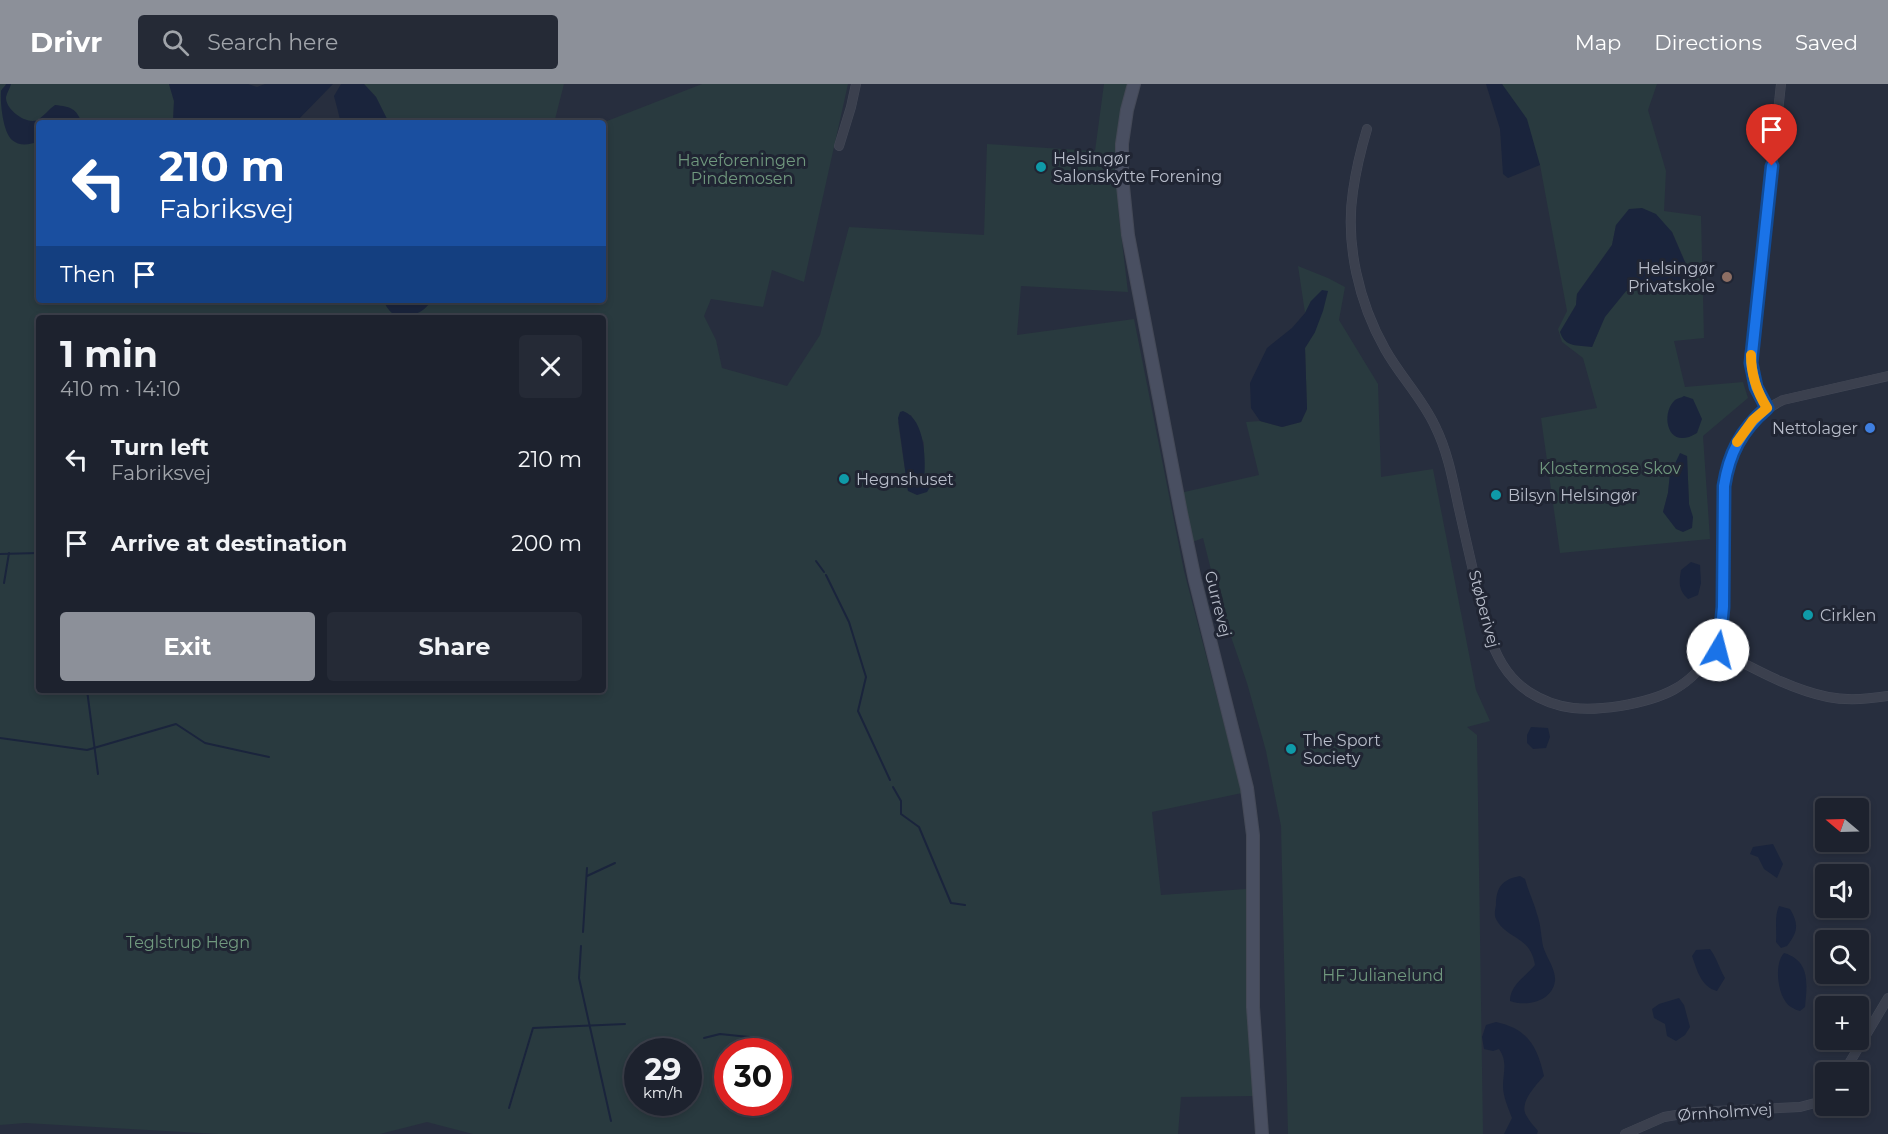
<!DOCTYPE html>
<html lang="en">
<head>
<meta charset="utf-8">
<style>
	:root { --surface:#1d222e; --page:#252a36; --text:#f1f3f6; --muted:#a0a4aa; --line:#3b3f4a; --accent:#8c9099 }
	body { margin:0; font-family:Montserrat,sans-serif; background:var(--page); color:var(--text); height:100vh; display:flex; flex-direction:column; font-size:22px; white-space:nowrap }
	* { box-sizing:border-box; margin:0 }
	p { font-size:20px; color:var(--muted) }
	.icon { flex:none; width:33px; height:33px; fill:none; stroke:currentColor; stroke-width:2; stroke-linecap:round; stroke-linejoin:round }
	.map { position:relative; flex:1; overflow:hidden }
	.sheet { position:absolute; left:36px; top:231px; width:570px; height:378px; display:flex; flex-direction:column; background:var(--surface); border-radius:6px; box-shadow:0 3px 9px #0003,0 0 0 2px var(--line) }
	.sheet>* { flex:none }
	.guide { position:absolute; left:36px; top:36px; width:570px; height:183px; border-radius:6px; box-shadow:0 3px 9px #0003,0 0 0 2px var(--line); background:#1a4fa0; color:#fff; overflow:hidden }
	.needle { width:39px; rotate:289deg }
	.buttons { position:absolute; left:1815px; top:714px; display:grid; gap:12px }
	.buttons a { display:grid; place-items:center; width:54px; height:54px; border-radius:6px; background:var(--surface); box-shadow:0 3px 9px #0003,0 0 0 2px var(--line); font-size:30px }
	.speed { position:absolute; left:624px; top:954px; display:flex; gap:12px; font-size:30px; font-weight:700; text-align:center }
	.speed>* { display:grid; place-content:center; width:78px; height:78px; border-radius:50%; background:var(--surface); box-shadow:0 3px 9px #0003,0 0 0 2px var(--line); line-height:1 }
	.speed small { font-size:15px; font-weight:400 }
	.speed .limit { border:9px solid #d22; background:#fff; color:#111 }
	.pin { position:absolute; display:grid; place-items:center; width:51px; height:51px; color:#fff; margin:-62px -26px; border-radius:50% 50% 50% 0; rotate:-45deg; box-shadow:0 0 6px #0007 }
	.pin .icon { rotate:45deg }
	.me { position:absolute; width:66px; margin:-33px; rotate:8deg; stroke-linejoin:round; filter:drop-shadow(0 0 4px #0008) }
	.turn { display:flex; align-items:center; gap:21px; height:126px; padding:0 24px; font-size:27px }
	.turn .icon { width:78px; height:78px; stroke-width:2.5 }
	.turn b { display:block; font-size:42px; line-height:51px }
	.then { display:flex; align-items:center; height:57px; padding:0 24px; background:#0003; gap:12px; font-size:22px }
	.round { display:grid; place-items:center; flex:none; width:63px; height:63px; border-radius:6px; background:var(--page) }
	.head { display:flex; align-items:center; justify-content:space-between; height:102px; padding:0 24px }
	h1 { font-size:36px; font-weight:700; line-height:45px }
	.action { display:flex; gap:12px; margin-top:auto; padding:12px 24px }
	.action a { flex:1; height:69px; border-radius:6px; background:var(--accent); color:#fff; font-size:24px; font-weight:700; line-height:69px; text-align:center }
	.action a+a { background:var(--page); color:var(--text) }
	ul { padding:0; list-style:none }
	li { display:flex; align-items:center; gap:18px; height:84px; padding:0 24px }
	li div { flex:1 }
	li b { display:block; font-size:22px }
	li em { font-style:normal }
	header { display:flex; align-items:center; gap:36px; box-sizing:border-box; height:84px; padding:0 30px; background:var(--accent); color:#fff }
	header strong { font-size:28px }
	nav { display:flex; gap:33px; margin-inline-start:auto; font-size:21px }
	.search { width:420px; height:54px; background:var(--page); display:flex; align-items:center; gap:15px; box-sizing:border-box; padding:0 21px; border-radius:6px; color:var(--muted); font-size:22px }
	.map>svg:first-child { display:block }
</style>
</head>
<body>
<header>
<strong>Drivr</strong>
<div class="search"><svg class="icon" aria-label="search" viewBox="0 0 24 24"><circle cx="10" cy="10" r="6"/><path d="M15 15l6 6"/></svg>Search here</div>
<nav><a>Map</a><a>Directions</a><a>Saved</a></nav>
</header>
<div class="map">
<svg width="1888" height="1050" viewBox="0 0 1888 1050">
	<rect width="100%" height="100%" fill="#272e3e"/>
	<g fill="#293a3f" fill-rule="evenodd">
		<path d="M0 0H169L174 17 173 39H39V216H603L602 39 702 0H848L804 198 772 186 763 223 711 215 704 232 716 256 722 284 787 302 820 251 849 143 984 151 987 60 1095 67 1104 0H1127L1116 72 1119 133 1128 208 1021 202 1017 251 1134 235 1184 487 1242 709 1152 728 1161 811 1246 805 1253 1012 1181 1013 1178 1050H473L427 1038 380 1050H218L25 1039 0 1041ZM39 234H603V606H39ZM911 331 924 359V398L925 401 929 403 908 407 898 338ZM638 968H688V1018H638ZM728 968H778V1018H728Z"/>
		<polygon points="364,0 564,0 554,39 389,39 376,13"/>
		<path d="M1502 0H1657L1648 26 1666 87 1664 127 1701 132 1704 254 1674 257 1685 303 1743 298 1748 314 1703 352 1710 455 1560 469 1541 334 1597 324 1583 274 1562 258 1558 245 1567 227 1540 81ZM1616 141 1672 148 1690 189 1686 199 1678 205 1655 198 1626 207 1604 233 1592 263 1560 248 1576 221 1577 210 1612 161ZM1687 372 1689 420 1663 428 1668 409 1670 390Z"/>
		<polygon points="1298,182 1328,194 1345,203 1339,236 1378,300 1381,393 1433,385 1476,606 1490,637 1467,643 1477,651 1483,1050 1288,1050 1281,742 1266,667 1247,599 1219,518 1203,454 1190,459 1180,409 1259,391 1246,338 1260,337 1282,343 1301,338 1307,325 1305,264 1315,248 1311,217 1305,229"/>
	</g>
	<g fill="#1a243c">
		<path d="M6 0H11C10 4 7 9 6 13 5 25 26 41 37 36 43 33 49 25 55 21 71 23 76 24 82 39H39V58C30 60 20 63 12 56 3 48 0 19 1 7 1 6 6 1 6 0Z"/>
		<polygon points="169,0 248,0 257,3 265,0 333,0 295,39 173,39 174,17"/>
		<polygon points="341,0 364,0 376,13 389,39 341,39 334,12"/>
		<polygon points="1486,0 1502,0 1527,35 1540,81 1508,94 1503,90 1500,45"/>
		<path d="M1642 124 1656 130 1672 148 1690 190 1686 199 1678 205 1655 198 1626 207 1605 233 1592 263C1578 261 1565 264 1560 248L1576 221 1577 210 1612 161 1616 141 1629 125Z"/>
		<polygon points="1322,206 1328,207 1323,227 1315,248 1305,264 1307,325 1301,338 1282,343 1260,337 1251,324 1250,299 1267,264 1292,244 1305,229 1311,217"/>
		<path d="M383 216H431C427 228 403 239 392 229 388 226 385 220 383 216Z"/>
		<path d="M1684 312 1693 315 1702 335 1697 349C1667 368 1660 329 1675 316 1678 314 1681 314 1684 312Z"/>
		<path d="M903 327C926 335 926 379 924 398L925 401 930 403 927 408 917 411 908 407 898 334 900 328Z"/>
		<polygon points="1680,369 1687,372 1689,420 1693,433 1692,444 1683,448 1676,445 1663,428 1668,409 1670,390"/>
		<path d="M1691 478 1700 481 1701 499 1698 511 1688 515C1678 506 1679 498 1681 486Z"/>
		<polygon points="1531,643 1548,644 1550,653 1546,664 1533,665 1527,659 1527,651"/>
		<polygon points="1773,760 1783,780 1777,794 1764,785 1758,773 1750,770 1753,763"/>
		<path d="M1520 792 1525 795C1528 807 1534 818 1537 830 1541 841 1541 852 1543 862 1546 873 1556 885 1555 897 1552 918 1526 923 1510 917 1510 901 1525 893 1535 881 1530 851 1507 856 1496 835 1494 831 1495 826 1496 821 1496 804 1502 795 1520 792Z"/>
		<path d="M1779 822 1790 825C1799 840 1798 848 1787 862L1781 864 1776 858C1777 845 1774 833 1779 822Z"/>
		<path d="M1710 865C1717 874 1719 884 1725 894L1717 907C1701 903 1697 886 1692 872L1696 866Z"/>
		<path d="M1784 869C1811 877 1807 901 1805 923L1800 927C1797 926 1794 925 1791 923 1778 915 1773 881 1784 869Z"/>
		<polygon points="1679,914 1684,921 1690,943 1685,951 1676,957 1667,952 1665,940 1654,934 1652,925 1659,920"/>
		<path d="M1496 938C1528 945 1537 962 1544 992 1536 1001 1519 1019 1526 1031 1529 1037 1534 1042 1538 1047L1537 1050H1504L1512 1034C1508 1023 1503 1013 1503 1002 1503 988 1508 978 1499 965L1493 967 1484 965 1482 953 1486 941Z"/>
	</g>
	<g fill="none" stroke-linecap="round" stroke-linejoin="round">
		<g stroke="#1a243c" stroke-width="2">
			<polyline points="0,470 39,469"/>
			<polyline points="816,477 824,488"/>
			<polyline points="826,491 849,538 866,593 858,627 890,696"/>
			<polyline points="4,499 9,469"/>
			<polyline points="87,606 98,690"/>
			<polyline points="0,654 87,666 176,640 205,659 269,673"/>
			<polyline points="893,703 901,717 901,730 919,743 951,819 965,821"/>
			<polyline points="587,792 615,779"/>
			<polyline points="583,848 587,784"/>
			<polyline points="581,862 579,894 611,1037"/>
			<polyline points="704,954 720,950 749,953"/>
			<polyline points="509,1024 533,944 625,940"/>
		</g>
		<g stroke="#444957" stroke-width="10">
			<g id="street">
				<path d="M1367 45C1361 65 1356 86 1353 107 1345 160 1359 219 1385 265 1400 292 1422 314 1435 342 1448 368 1453 397 1459 425 1468 465 1477 505 1487 545 1495 570 1506 593 1529 608 1558 627 1587 627 1620 622 1661 615 1692 604 1713 565 1727 540 1723 508 1723 480 1724 454 1724 428 1724 402 1730 362 1746 334 1783 316L1888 292"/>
				<polyline points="839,62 851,23 856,0"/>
				<polyline points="1767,324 1756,303 1751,278 1781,0"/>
				<path d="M1714 564C1750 582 1788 605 1828 613 1848 617 1869 615 1888 612"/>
				<polyline points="1844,988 1888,914"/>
				<polyline points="1625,1050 1664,1033 1695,1028 1800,1023 1815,1019 1826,1013"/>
			</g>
		</g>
		<g stroke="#444957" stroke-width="14">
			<polyline id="secondary" points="1134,0 1127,26 1122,60 1122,92 1128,151 1181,429 1195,496 1247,704 1253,751 1253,923 1262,1050"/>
		</g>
		<use href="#street" stroke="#3b404e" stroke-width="9"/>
		<use href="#secondary" stroke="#494f61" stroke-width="12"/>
	</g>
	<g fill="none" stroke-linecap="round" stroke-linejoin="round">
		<g stroke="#114b97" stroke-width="15">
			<path id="route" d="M1718 566 1714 564 1721 544 1723 523 1724 402C1729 370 1741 346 1767 324L1756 303 1751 279 1772 82"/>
		</g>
		<use href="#route" stroke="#1a73e8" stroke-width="10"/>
		<path stroke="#f59e0b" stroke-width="10" d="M1737 358 1753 336 1767 324C1757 308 1751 290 1751 271"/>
	</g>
	<g fill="#0f9aa8" stroke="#202533" stroke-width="2">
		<circle cx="1041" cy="83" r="6"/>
		<circle cx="844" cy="395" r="6"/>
		<circle cx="1496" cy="411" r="6"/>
		<circle cx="1808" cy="531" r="6"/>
		<circle cx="1291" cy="665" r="6"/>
	</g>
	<circle fill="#8d6e63" stroke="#202533" stroke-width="2" cx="1727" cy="193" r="6"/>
	<circle fill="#3f7fe0" stroke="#202533" stroke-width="2" cx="1870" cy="344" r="6"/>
	<g text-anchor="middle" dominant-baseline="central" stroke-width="6" stroke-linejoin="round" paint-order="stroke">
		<g font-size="16" fill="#b7bcc9" stroke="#202533" text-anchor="start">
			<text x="1053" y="74">Helsingør<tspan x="1053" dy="18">Salonskytte Forening</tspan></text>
			<text x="1715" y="184" text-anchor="end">Helsingør<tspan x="1715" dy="18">Privatskole</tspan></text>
			<text x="1858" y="344" text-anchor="end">Nettolager</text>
			<text x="856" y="395">Hegnshuset</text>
			<text x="1508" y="411">Bilsyn Helsingør</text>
			<text x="1820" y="531">Cirklen</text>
			<text x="1303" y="656">The Sport<tspan x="1303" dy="18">Society</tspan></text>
		</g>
		<g font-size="16" fill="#70987e" stroke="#202533">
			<text x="742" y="76">Haveforeningen<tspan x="742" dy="18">Pindemosen</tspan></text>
			<text x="1610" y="384">Klostermose Skov</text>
			<text x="188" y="858">Teglstrup Hegn</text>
			<text x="1383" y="891">HF Julianelund</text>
		</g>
		<g font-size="16" fill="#b7bcc9" stroke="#202533">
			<text transform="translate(1218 520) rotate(76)">Gurrevej</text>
			<text transform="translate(1484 525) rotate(75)">Støberivej</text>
			<text transform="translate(1725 1028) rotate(-4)">Ørnholmvej</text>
		</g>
	</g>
</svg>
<div class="buttons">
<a><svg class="needle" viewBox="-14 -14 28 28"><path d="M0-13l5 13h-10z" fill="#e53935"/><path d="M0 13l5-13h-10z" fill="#a0a4aa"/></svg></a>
<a><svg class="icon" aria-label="sound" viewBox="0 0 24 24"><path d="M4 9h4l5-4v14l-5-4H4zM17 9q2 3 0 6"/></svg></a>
<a><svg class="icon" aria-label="search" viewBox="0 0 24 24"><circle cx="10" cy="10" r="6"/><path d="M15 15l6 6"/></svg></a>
<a>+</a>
<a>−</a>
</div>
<div class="speed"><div>29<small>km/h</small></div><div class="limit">30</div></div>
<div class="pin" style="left:1772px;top:82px;background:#d93025"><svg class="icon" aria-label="arrive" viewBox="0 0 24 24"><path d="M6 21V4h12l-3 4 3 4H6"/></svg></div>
<svg class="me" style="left:1718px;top:566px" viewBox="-20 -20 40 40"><circle r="19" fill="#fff"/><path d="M0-13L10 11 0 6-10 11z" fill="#1a73e8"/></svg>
<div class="guide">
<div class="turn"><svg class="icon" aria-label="left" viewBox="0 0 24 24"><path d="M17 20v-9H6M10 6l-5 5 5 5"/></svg><div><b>210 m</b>Fabriksvej</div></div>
<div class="then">Then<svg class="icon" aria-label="arrive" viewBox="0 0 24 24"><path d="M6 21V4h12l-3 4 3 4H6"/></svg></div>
</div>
<section class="sheet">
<div class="head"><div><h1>1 min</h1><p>410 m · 14:10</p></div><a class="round"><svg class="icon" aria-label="close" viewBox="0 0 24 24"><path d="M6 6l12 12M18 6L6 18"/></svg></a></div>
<ul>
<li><svg class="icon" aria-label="left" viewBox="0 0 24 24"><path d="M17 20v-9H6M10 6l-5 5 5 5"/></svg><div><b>Turn left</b><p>Fabriksvej</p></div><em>210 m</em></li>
<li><svg class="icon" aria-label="arrive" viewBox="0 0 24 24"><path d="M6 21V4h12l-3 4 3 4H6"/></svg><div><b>Arrive at destination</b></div><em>200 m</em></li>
</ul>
<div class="action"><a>Exit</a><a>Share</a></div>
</section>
</div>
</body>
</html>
